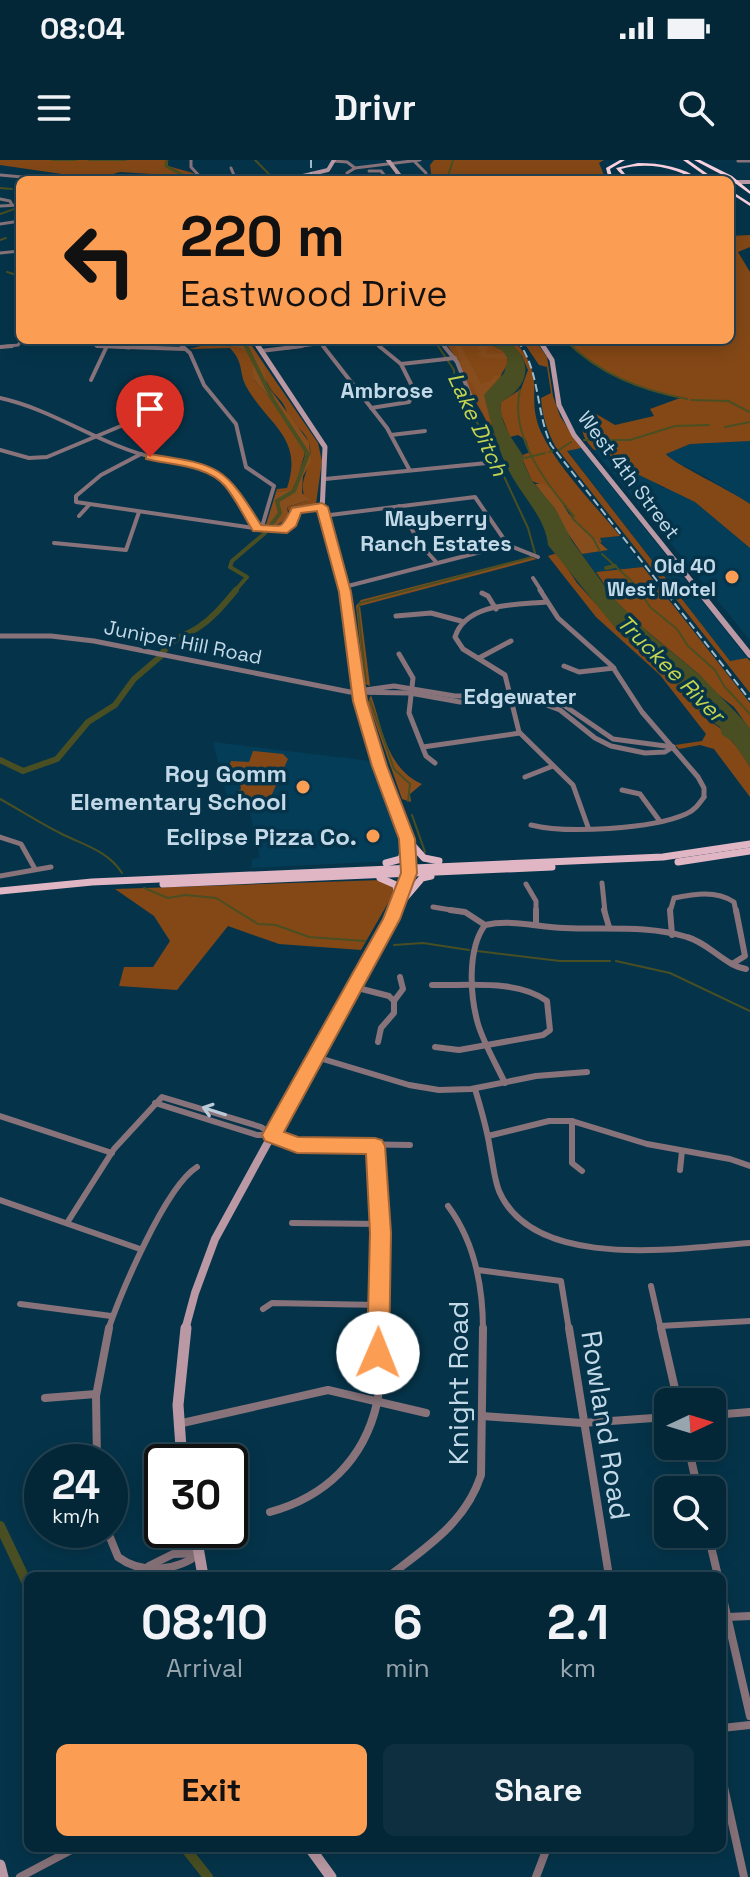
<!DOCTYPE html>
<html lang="en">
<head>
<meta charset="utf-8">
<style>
	:root { --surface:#042738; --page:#0d2f40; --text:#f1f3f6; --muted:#97a5ae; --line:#254453; --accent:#fc9d54 }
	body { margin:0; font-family:"Space Grotesk",sans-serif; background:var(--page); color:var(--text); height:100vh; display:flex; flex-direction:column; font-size:30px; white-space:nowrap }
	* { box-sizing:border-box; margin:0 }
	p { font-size:26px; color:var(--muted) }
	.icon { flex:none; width:44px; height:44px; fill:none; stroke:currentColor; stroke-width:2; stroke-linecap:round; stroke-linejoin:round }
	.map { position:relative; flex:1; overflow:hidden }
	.side { position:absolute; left:24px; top:1412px; width:702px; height:280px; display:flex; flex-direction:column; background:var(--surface); border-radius:12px; box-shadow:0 4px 20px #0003,0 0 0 2px var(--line) }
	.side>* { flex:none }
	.hud { position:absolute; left:16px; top:16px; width:718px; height:168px; border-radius:12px; box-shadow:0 4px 20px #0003,0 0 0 2px var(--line); background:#fc9d54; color:#111; overflow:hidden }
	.needle { width:52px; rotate:86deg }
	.buttons { position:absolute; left:654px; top:1228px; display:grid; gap:16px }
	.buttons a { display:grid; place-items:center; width:72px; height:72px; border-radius:12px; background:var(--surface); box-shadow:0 4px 20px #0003,0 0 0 2px var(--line); font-size:40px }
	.speed { position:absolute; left:24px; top:1284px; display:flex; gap:16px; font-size:40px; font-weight:700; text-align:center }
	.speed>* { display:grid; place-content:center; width:104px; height:104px; border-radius:50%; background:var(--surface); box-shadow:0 4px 20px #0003,0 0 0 2px var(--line); line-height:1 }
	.speed small { font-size:20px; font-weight:400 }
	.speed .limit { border:4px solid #111; border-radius:12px; background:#fff; color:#111 }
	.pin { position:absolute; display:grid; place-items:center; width:68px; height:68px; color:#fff; margin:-82px -34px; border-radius:50% 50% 50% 0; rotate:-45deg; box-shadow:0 0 8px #0007 }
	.pin .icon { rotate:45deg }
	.me { position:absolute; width:88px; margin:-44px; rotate:1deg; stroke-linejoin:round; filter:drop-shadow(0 0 6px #0008) }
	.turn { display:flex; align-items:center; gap:28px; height:168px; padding:0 32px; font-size:36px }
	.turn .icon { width:104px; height:104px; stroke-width:2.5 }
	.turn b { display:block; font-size:56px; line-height:68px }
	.eta { display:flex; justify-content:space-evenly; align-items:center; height:136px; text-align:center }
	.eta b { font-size:48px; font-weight:800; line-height:56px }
	.button { display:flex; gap:16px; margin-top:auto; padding:16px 32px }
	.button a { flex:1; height:92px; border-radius:12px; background:var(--accent); color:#111; font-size:32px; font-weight:800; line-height:92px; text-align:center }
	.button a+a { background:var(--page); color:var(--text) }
	.status { display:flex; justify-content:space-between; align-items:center; height:56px; padding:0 40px; background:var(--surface); direction:ltr }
	.status svg { height:22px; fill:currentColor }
	header { display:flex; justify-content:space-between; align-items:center; height:104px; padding:0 32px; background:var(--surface); font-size:36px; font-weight:800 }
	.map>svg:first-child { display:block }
</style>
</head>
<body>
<div class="status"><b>08:04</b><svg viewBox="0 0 49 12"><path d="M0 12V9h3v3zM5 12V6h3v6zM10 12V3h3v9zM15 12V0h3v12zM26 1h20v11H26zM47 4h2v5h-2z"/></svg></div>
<header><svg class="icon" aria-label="menu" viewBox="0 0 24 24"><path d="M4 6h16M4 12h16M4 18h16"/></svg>Drivr<svg class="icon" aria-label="search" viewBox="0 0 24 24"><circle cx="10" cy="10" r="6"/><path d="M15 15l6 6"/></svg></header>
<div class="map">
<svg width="750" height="1717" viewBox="0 0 750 1717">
	<rect width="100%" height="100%" fill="#05344a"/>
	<g fill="#043d58">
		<polygon points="750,281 750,344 700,313 671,300 666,294 690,284"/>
		<polygon points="581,288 747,498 730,501 567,290"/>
		<polygon points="600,289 663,328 669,327 695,342 750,388 750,480 594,290"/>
		<polygon points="620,376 643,407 595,412 582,394 607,390 599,378"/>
		<polygon points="213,582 371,601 396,669 400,695 391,701 248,708 252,706 252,699 260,698 249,649 229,646"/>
	</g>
	<g fill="#844816">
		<polygon points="0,0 168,0 168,6 193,13 201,20 163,20 167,15 120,12 96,19 0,5"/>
		<polygon points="434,0 604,0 599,3 606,20 432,20 430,5"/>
		<path d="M750 75V87L738 92 750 112V281L690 284 666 294C672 303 734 332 750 344V388L695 342 635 313 600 289 594 290C581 276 579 268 586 248L615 265 654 256 650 249 680 238C638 227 597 213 567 180H730V76Z"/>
		<path d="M225 180H238L220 186C244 186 259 192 253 219L278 247 305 291C305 296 295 324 292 331L276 332 277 329 287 328C304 278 269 266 247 228 238 212 245 204 230 188L189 189Z"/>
		<path d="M442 180H480L502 190 507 196 508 203 501 215 491 268 499 285C490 268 482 251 471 235 459 217 460 196 442 180Z"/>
		<path d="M506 180H514C549 220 524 233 541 272 557 307 595 345 620 376L600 378 602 383C580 373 569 350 554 332 549 326 538 324 532 321L523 301V295L530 292 526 280 518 275 510 277 501 254V242L521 229 528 210 522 196Z"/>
		<path d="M522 180H535L547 197 553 236 560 256 581 288 567 291 730 501 747 498 750 501V533L555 286C547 270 542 255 541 238L551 233 547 207 539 205Z"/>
		<path d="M264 204 318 283 322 301 316 344 295 348 290 354 287 347 307 341C295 323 313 307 310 288 309 277 301 270 293 263 287 257 287 248 281 241 270 229 263 221 264 204Z"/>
		<polygon points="557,393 577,423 626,477 665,510 705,558 720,568 742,593 750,607 750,637 714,589 700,585 679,589 675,585 702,581 706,574 660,515 596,457 548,396"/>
		<polygon points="643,407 750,543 750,569 734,547 710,528 700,515 636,462 615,440 596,412"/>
		<polygon points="253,591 283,594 288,599 268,643 236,639 235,633 241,629 240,624 226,616 231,601 249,602"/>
		<polygon points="382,720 392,724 395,731 361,790 279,784 228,766 177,830 119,826 124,807 153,807 170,781 154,756 115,729"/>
	</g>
	<g fill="#874d1d">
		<path d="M238 180H248L264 204 267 225 309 282 311 302 303 316 302 333 310 340 287 347 289 358 270 369 265 368 276 332 294 330C293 315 306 305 305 291L278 247 253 219C254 190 247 187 218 186Z"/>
		<polygon points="442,180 480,180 489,184 486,194 505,193 508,199 485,198 477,194 481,192 477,186 459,182 481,224 490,221 494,216 501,215 484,235 491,268 478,242 474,227 465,215 455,186"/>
		<polygon points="535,324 544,324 554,330 569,354 608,390 582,394 560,362 558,354"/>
		<polygon points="530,397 537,399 360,446 370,526 364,523 356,446 361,440"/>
		<path d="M371 535C383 569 386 608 422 624L410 634 411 642 402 639 368 542Z"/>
	</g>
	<path fill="#494f22" d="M480 180H506C535 200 530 226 501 242 499 263 513 280 524 297L523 302 532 321 555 348 572 381 615 440 650 474 700 515 746 563 750 569V607L732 581 722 575 720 567C699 555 684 532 668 513 655 499 636 484 620 474L548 385C546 360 525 339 513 318 498 293 491 262 484 235L504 213 508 199 502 190Z"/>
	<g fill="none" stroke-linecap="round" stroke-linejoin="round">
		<g stroke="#494f22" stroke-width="2">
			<polyline points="52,0 76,0"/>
			<polyline points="89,0 126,0"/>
			<polyline points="255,0 275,20"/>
			<polyline points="447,20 453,0"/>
			<polyline points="0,28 12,29"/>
			<polyline points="0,54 20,47"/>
			<polyline points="0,80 6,78"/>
			<polyline points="7,112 20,116"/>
			<polyline points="434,180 454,210 455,224 487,280 528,368 535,393"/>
			<path d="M565 180C599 214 640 230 687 239"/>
			<path d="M520 230C509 275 546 324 574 356L572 358 593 378 600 391"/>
			<polyline points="691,240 729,241"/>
			<polyline points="728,241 750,252"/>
			<polyline points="725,267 750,262"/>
			<polyline points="584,280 630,280 675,266 709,265"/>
			<polyline points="559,290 571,282"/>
			<polyline points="549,292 552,291"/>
			<polyline points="525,298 545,293"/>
			<polyline points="602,394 637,426 650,447 677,469 688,486 715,510 724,526 750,554"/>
			<polyline points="366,522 358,449 360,443 532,397"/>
			<polyline points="370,540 394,609 410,624 408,641"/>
			<path d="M0 639C20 650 40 663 60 673 83 685 107 690 122 713"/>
			<polyline points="412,655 425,692"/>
			<polyline points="144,728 168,738 185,735 216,738 258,764 276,765 309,777 365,781"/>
			<polyline points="394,785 423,783 469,790"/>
			<polyline points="477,791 560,801 610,801"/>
			<polyline points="616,801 670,813 750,851"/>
		</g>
		<g stroke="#494f22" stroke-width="3">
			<polyline points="167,0 166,6 192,20"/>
			<polyline points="243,180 247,188"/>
		</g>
		<g stroke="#494f22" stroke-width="4">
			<polyline points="246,186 273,240 308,294 294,331 277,341 280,353 268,369"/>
			<polyline points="606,408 615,406"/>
			<polyline points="234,432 247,417 230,407 232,401 265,373"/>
		</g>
		<g stroke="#494f22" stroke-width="6">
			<path d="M163 492C173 478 185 476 199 467 214 457 225 443 236 430"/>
			<polyline points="0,600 23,611 57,599 88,562 115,545 134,519 161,496"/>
		</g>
		<g stroke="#494f22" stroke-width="10">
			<polyline points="0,1366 28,1425"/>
			<polyline points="185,1688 208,1717"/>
		</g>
		<g stroke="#88737a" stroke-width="3">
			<polyline points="191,0 191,7 203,20"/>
			<polyline points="334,1 347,2 355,8"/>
			<polyline points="738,1 750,1"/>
			<polyline points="415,2 426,13 426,20"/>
			<polyline points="231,8 236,20"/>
			<polyline points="369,11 381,11 388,20"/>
			<polyline points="0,15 56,20"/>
			<polyline points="348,20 347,13 355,8 420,0"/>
			<polyline points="0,39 10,41 12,45"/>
			<polyline points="0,64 20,61"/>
			<polyline points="0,93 20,91"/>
			<polyline points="95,180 95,185 129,188"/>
			<polyline points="175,180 184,188"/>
			<polyline points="319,180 325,188"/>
			<polyline points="372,180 381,188"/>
			<polyline points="440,180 446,188"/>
			<polyline points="0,187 18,185 22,180"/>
			<polyline points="287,188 346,180"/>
		</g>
		<g stroke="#88737a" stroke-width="4">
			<polyline points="97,186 185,189"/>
			<polyline points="182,186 190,193 204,225 236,264 246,307 274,326 261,370 286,370 296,350 322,347"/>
			<polyline points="323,186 387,268 409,309"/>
			<polyline points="444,186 457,202 472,240"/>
			<polyline points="0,187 12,186"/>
			<polyline points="261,191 302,186"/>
			<polyline points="401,204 455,198"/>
			<polyline points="91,220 106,188"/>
			<path d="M0 238C55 250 101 286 156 298 177 303 203 302 221 316 240 330 240 357 261 370"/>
			<polyline points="371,248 409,242 415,232 401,204 379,186"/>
			<polyline points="391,275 425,271"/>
			<polyline points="0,290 29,298 47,297 140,258"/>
			<polyline points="141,294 101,315 76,336 76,342 254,368"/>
			<polyline points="325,319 487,303"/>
			<polyline points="399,346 420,384 437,403"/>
			<polyline points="79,356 89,345"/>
			<polyline points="322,356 475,337 508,385 538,397"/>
			<polyline points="54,383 126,390 139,352"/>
			<polyline points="533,418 542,432"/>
			<polyline points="344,427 508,385"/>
		</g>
		<g stroke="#88737a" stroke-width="5">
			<polyline points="540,430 558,458 612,506 642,552 698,617 704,628 704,637"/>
			<polyline points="482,433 488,436 496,449"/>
			<path d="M547 442C517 445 466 442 455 477L463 489 505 515 519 572 573 625 588 667"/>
			<polyline points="396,456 431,453 461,461"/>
			<polyline points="0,476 51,476 94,481 350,532 410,533 460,542 536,541 560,550 595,578 611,586 645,593 665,592 673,587"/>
			<polyline points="399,494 413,518 409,553 426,596 435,603"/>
			<polyline points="479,498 511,481"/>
			<polyline points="564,506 579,512 614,508"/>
			<polyline points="358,531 394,526 455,536 535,536 565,546 613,579 673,587"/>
			<polyline points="423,587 520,573"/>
			<polyline points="525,617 553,606"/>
			<polyline points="622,630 640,634 659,660"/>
			<path d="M531 665C567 674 652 669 686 654 694 651 699 644 704 637"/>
			<polyline points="0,677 21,684 35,709"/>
			<polyline points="0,716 51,707"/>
			<polyline points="602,723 605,752"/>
			<polyline points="526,724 536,741 536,752"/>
			<polyline points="433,747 463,752"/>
			<path d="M670 752 674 738C694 734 716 730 734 742L736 752"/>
		</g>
		<g stroke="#88737a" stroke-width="6">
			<polyline points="450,750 465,752 485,765"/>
			<polyline points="536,750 536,765"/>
			<polyline points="604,750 609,767"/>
			<polyline points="670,750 672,775"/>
			<polyline points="732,804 745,796 736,750"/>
			<path d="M432 825C468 826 516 819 547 841L550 870 543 875 459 890 435 887"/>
			<polyline points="354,827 389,836 394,841"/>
			<polyline points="378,882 381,868 394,853 394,841 403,829 400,817"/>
			<polyline points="316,897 409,925 439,930 471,929 536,916 587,912"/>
			<path d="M505 923C496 904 484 884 478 864 470 836 467 789 485 765 512 759 537 767 564 768 605 770 647 765 687 777 709 783 724 805 746 809"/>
			<path d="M475 929C481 949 487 968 490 989 493 1003 494 1018 499 1031 534 1112 680 1088 750 1083"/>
			<polyline points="155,943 257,975 272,975"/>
			<polyline points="0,956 112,993"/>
			<polyline points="572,961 572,1003 582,1011"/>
			<polyline points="488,976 549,961 572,961 647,984 730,999 750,1006"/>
			<polyline points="375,986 381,1073 379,1170"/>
			<polyline points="680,1010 682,991"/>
			<polyline points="0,1040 140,1089"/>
			<path d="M448 1046C474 1081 483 1127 483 1170"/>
			<polyline points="67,1063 114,989 162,937 261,967 286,983 410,985"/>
			<polyline points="292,1063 381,1064"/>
			<polyline points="478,1110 561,1121 569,1170"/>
			<polyline points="651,1126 661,1170"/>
			<polyline points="20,1144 111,1156"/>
			<polyline points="263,1149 272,1143 379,1145"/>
			<polyline points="660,1166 750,1161"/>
			<path d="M108 1170C121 1133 165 1027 197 1007"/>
		</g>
		<g stroke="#88737a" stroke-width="8">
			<polyline points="569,1168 609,1416"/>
			<polyline points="661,1168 678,1242"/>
			<polyline points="45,1238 96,1234"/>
			<polyline points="712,1255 750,1252"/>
			<polyline points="482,1256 582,1263 668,1257"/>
			<polyline points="178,1264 328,1230 426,1253"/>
			<polyline points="688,1286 698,1330"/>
			<polyline points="97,1302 96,1236 109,1168"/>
			<path d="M270 1352C325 1337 364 1300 377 1243 382 1220 378 1192 379 1168"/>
			<path d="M107 1370 118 1397C142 1415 178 1411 200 1393"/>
			<polyline points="708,1374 718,1416"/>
			<polyline points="149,1406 173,1394 200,1393"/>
			<path d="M389 1416C427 1387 466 1362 481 1315L483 1168"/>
			<polyline points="722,1434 750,1556"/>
			<polyline points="727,1457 750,1456"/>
			<polyline points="722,1568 750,1565"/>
			<polyline points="722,1618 744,1717"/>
			<polyline points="20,1717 75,1688"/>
			<polyline points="536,1717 547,1688"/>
		</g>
		<polyline stroke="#88737a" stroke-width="3" points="0,46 20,45"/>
		<g stroke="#ba99a4" stroke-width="4">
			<polyline points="388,0 403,20"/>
			<polyline points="286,20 328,10 334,0"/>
			<polyline points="730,22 750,22"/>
			<polyline points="254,180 259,188"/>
			<polyline points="539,180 544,188"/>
		</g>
		<g stroke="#ba99a4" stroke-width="5">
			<polyline points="258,186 325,287 322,352 345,432"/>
			<polyline points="543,186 552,200 559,245 574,275 700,432"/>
		</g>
		<g stroke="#ba99a4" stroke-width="6">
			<polyline points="344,430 360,541 407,679 408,717 394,752"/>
			<polyline points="698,430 750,495"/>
		</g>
		<polyline stroke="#ba99a4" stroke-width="8" points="185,1170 195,1133 215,1079 395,750"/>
		<g stroke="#ba99a4" stroke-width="11">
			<polyline points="182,1302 178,1245 186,1168"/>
			<polyline points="195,1370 203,1416"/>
			<polyline points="310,1688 331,1717"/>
			<polyline points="0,1705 3,1717"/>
		</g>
		<g stroke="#e0b6c4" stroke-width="7">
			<polyline points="407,679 424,698 439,701"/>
			<polyline points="678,702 750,691"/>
			<polyline points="386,703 401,699 407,679"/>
			<polyline points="380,718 396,725 399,745"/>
			<polyline points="163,724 552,707"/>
			<polyline points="0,731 92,722 663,697 750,684"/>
			<polyline points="399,745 422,718 431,716"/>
		</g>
		<g fill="#fdd3e1" fill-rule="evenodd">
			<polygon points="620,0 625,0 610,9 613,20 609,20 606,8"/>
			<polygon points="683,0 688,0 716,20 711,20"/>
			<polygon points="694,0 700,0 732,16 750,31 750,34 728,18"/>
			<path d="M638 3C661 3 683 7 701 20 692 19 685 14 676 11 658 5 639 4 621 9L625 14 643 20C631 20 623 18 616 8Z"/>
			<polygon points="730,30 750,43 750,46 730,33"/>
		</g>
		<g stroke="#a1bbcb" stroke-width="2" stroke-dasharray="8 4" stroke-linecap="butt">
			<polyline points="311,0 311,20"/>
			<path d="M517 180C541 212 535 250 551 285L750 540"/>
		</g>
	</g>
	<defs><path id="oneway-shaft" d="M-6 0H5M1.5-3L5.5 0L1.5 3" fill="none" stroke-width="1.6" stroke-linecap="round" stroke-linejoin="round" transform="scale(2)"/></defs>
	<use stroke="#bacad7" href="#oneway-shaft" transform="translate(214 951) rotate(-162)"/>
	<path fill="#fc9d54" stroke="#a46637" stroke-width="2" d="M150 294C219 305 224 305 261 365 285 367 281 368 292 348L322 343 328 347 351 432 367 541 387 606 415 679 417 713 400 759 284 972 298 977 375 978 382 980 385 986 391 1073 389 1193 386 1200 378 1203 370 1200 367 1193 370 1073 366 994 297 993 265 981 262 975 383 759 401 713 399 679 372 606 353 541 339 432 317 351 301 353 296 366 287 373 253 371C244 357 236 339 225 326 207 305 171 305 146 299V295Z"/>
	<g fill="#fc9d54" stroke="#05344a" stroke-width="3">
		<circle cx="732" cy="417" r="8"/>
		<circle cx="303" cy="627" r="8"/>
		<circle cx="373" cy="676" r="8"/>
	</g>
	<g text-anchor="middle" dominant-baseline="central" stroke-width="7" stroke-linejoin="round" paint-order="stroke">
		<g font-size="20" fill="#c3d9e7" stroke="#05344a">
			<text transform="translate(629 315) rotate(53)">West 4th Street</text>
			<text transform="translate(183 482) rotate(11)">Juniper Hill Road</text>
		</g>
		<g font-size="20" font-weight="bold" fill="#c3d9e7" stroke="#05344a" text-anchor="end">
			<text x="716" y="406">Old 40<tspan x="716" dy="23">West Motel</tspan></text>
		</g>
		<g font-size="22" font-weight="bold" fill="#c3d9e7" stroke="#05344a">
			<text x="387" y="230">Ambrose</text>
			<text x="436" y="358">Mayberry<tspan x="436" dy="25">Ranch Estates</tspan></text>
			<text x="520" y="536">Edgewater</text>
		</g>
		<g font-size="22" font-style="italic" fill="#c4d44e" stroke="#05344a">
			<text transform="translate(478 264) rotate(65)">Lake Ditch</text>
			<text transform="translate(671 508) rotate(45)">Truckee River</text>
		</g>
		<g font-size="24" font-weight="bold" fill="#c3d9e7" stroke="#05344a" text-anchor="end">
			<text x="287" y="613">Roy Gomm<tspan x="287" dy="28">Elementary School</tspan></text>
			<text x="357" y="676">Eclipse Pizza Co.</text>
		</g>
		<g font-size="28" fill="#c3d9e7" stroke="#05344a">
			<text transform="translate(458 1223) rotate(-90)">Knight Road</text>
			<text transform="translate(606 1265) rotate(81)">Rowland Road</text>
		</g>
	</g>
</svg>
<div class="buttons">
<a><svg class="needle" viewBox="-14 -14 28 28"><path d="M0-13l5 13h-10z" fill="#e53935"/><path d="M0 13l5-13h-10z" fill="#97a5ae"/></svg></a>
<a><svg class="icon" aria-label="search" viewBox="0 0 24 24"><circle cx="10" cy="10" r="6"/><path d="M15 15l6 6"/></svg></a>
</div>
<div class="speed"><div>24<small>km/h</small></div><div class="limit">30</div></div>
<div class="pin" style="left:150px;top:297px;background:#d93025"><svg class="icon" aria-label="arrive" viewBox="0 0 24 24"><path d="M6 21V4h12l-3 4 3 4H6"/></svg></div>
<svg class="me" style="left:378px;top:1193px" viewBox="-20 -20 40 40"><circle r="19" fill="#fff"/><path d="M0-13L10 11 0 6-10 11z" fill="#fc9d54"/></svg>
<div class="hud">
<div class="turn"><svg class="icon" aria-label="left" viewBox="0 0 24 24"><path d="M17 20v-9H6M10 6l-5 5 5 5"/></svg><div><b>220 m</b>Eastwood Drive</div></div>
</div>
<section class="side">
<div class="eta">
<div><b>08:10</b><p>Arrival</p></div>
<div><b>6</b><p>min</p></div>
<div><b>2.1</b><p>km</p></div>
</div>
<div class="button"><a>Exit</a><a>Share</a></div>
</section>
</div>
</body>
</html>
